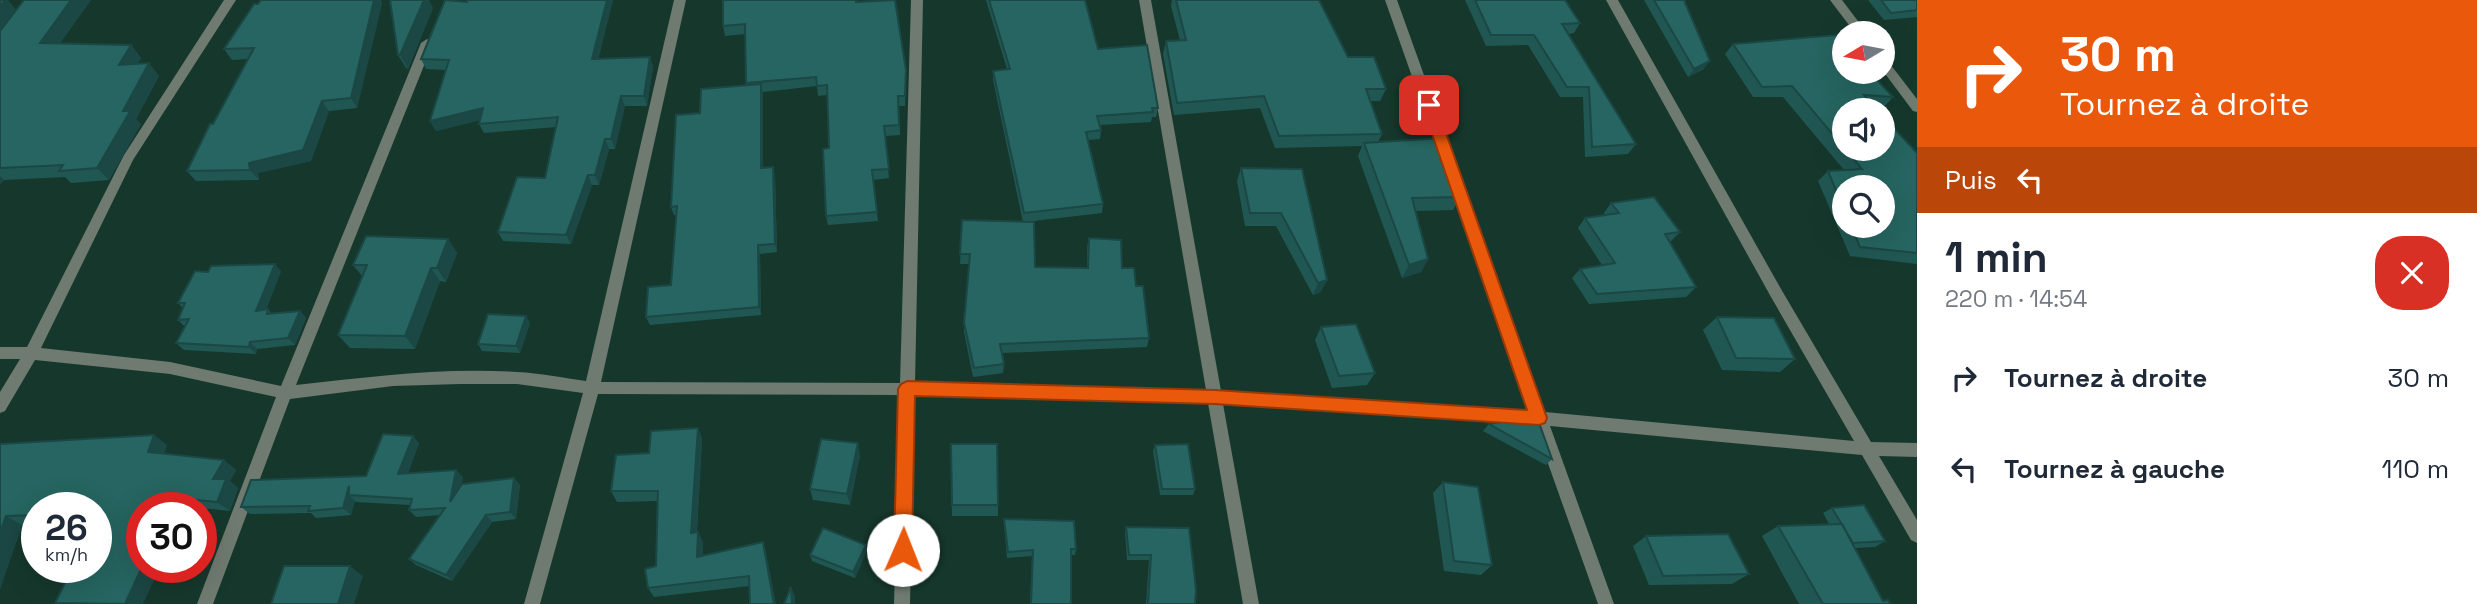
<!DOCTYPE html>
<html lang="fr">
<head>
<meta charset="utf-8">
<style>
	:root { --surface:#fff; --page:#f2f2f3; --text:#1f2937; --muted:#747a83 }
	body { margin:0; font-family:"Space Grotesk",sans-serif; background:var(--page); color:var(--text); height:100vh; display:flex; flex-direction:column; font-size:26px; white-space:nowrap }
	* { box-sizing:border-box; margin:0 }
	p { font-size:23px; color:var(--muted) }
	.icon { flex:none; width:38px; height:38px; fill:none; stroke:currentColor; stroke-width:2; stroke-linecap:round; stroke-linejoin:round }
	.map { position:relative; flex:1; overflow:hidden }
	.sheet { display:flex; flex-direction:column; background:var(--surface); width:560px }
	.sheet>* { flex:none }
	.hud { background:#ea580c; color:#fff; overflow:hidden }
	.needle { width:46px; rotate:260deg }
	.tools { position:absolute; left:1832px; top:21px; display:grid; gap:14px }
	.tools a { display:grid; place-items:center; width:63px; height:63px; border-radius:50%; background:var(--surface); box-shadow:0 7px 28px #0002; font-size:35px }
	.speed { position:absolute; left:21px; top:492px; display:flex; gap:14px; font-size:35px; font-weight:700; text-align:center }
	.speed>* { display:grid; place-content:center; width:91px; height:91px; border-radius:50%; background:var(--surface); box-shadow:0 7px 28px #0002; line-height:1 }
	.speed small { font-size:18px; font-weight:400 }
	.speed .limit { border:10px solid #d22; background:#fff; color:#111 }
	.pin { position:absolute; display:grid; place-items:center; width:60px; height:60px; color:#fff; margin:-30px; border-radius:14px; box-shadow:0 4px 10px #0006 }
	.me { position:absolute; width:77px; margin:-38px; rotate:1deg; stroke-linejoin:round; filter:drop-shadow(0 0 5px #0008) }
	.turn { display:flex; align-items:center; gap:24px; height:147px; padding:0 28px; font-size:32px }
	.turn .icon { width:91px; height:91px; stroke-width:2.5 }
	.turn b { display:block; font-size:49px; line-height:60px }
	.then { display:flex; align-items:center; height:66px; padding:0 28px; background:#0003; gap:14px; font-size:26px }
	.round { display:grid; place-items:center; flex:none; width:74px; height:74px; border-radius:28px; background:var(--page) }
	.headline { display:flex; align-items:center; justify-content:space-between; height:119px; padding:0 28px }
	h1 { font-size:42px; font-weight:700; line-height:52px }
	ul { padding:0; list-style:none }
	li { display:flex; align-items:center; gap:21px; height:91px; padding:0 28px }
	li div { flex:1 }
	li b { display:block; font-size:26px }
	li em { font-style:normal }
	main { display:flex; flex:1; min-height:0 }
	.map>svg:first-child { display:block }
</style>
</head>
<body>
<main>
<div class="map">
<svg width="1917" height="604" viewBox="0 0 1917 604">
	<rect width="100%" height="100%" fill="#16382c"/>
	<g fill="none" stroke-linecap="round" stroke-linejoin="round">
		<g fill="#6f7a70" fill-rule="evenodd">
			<path d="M224 0H236L133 160 41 348 170 362 281 386 421 43 427 39 433 43 296 385C369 377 443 367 517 372 540 373 563 378 586 381L674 0H686L601 382 900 383 911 0H923L915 383 1206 390 1139 0H1151L1221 391 1530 411 1385 0H1397L1545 412 1854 441 1771 297 1606 0H1618L1781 289 1871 442 1917 443V457L1879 456 1917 520V543L1911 540 1862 455 1550 426 1614 604H1598L1534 424 1223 404 1259 604H1243L1208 403 915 396 910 604H894L900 395 598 394 540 604H524L583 393 517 384H460L393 386 290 399 213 604H197L276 397 170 374 35 360 5 411 0 413V392L20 359H0V347H27L124 155Z"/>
			<polygon points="1830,0 1842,0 1867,33 1855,33"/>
			<polygon points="1883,59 1887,60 1917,99 1917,112 1913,111 1883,71"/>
		</g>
	</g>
	<g fill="#215753" fill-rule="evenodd">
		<polygon points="0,0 16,10 91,0 60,43 131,45 141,58 137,64 159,76 136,119 141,124 139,127 109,180 71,183 65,177 4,180 0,184"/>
		<polygon points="261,0 381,0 382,3 357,108 329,111 311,161 258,173 259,180 196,181 187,171 248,59 232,60 224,49"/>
		<polygon points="467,0 613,0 598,59 650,57 653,67 647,106 625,106 615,149 609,149 599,185 592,185 571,244 503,241 498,232 545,178 556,127 484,133 479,124 480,120 436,131 430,121 446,70 426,69 421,59"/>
		<polygon points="986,0 1085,0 1098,49 1158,108 1156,117 1152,117 1151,122 1100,125 1101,130 1100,139 1088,140 1103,204 1102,213 1025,222 1035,267 1087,268 1087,248 1089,238 1122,268 1136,286 1149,338 1147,347 1002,353 1004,364 1003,373 973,377 964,332 969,264 960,264 962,220 1023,222 993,80 993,71 1007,69"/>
		<polygon points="1172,0 1319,0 1348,57 1386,89 1380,101 1370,101 1382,134 1378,142 1455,172 1453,177 1460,197 1453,210 1416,211 1428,259 1421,272 1402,278 1358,156 1362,146 1275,148 1260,108 1174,115 1163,54 1166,41 1180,40 1171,6"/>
		<polygon points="1465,0 1565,0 1580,23 1574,33 1568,34 1636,144 1628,154 1585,157 1583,97 1560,97 1528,45 1486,46"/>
		<polygon points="1644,0 1684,0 1704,69 1688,77"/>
		<polygon points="1868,0 1917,0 1917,17 1884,20"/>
		<polygon points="856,2 906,79 905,106 899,106 900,135 885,136 889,178 873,180 878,221 828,225 826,216 829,148 827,95 818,96 817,86 763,92 763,168 773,167 775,176 777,252 760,254 761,315 650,325 646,317 671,285 676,215 674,215 671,207 700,113 746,85 745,34 725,36 723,26"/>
		<polygon points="433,8 408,69 406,68 398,55"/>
		<path d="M1733 44 1893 97 1883 108 1875 107 1917 153V264L1850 256 1818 181 1828 171 1844 170 1783 97H1753L1725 54ZM1844 187 1883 226H1844Z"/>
		<polygon points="1241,168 1302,169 1321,292 1313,295 1276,226 1245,226 1237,181"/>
		<polygon points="1611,203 1680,232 1670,242 1696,287 1686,297 1589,304 1572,278 1580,269 1602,265 1578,228 1585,218 1605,215 1604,213"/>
		<polygon points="448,239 457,253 446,282 440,281 415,349 350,348 338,335 363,277 353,265"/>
		<polygon points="281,271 266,310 268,309 271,313 300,311 306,318 295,345 257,349 256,354 184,350 176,343 185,327 178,320 183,308 178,303"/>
		<polygon points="526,316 530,323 520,353 482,351 478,344"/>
		<polygon points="1717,317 1795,359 1780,372 1722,370 1703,330"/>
		<polygon points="1321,327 1375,373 1367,385 1332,388 1315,340"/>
		<polygon points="1489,424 1552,459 1546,465 1483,431"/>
		<polygon points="698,428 702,439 697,532 703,542 703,556 763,542 766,552 749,586 654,597 648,588 656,566 657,501 617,502 611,491 649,453"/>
		<polygon points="419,443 408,473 463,477 461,486 514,478 520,485 516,519 492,522 452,581 416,565 409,559 440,515 416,517 409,510 410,505 356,502 355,501 351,515 316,518 311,513 250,514 241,507 366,476"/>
		<polygon points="0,444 167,445 164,454 224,460 236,470 230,481 238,488 230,511 201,508 142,508 143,604 56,604 55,603 96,567 96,508 37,508 37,525 22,525 0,589"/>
		<polygon points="951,444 998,505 998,516 952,516"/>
		<polygon points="1155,445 1195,489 1193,495 1160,495 1153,451"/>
		<polygon points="860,455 850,505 813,500 810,489"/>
		<polygon points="1443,482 1492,565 1481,575 1444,571 1433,493"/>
		<polygon points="1832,508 1885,541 1875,547 1855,548 1883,601 1890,604 1799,604 1762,536 1778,526 1829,524 1823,513"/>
		<polygon points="1004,519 1076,549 1075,555 1071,555 1071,604 1030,604 1032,556 1007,558 1004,524"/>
		<polygon points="1126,527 1195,604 1146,604 1149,560 1127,560 1125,533"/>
		<polygon points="1646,536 1749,574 1732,584 1649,585 1633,546"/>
		<polygon points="866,545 867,550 855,578 812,561 810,555"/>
	</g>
	<g fill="#1b4744">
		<polygon points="5,0 8,0 17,11 0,34 0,6"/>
		<polygon points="71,0 91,0 51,55 40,43"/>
		<polygon points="374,0 381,0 382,3 357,108 351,98"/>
		<polygon points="424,0 429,0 433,8 408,69 400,55"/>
		<polygon points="607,0 613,0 596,69 592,59"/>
		<polygon points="131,45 141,58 129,77 119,65"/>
		<polygon points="650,57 653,67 647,106 644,96"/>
		<polygon points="1710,61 1704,69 1688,77 1694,69"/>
		<polygon points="149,63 159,76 136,119 141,124 109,180 97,168 123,111"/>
		<polygon points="761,84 763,93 763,177 761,168"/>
		<polygon points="621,96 625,106 615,149 611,139"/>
		<polygon points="322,101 329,111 311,161 258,173 259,180 250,170 249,163"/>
		<polygon points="483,108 488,118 436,131 430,121"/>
		<polygon points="605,139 609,149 599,185 595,175"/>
		<polygon points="773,167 775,176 777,252 775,244"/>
		<polygon points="588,175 592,185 571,244 566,235"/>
		<polygon points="0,176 4,180 0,184"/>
		<polygon points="448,239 457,253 446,282 437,268"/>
		<polygon points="758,245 760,254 761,315 759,307"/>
		<polygon points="1428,259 1421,272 1402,278 1409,265"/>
		<polygon points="275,264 281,271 263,318 256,311"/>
		<polygon points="431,268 440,281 415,349 405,336"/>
		<polygon points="1327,280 1321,292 1313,295 1318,283"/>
		<polygon points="300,311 306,318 295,345 288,338"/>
		<polygon points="526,316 530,323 520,353 516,346"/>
		<polygon points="250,342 257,349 256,354 249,347"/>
		<polygon points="698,428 702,439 696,543 691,533"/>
		<polygon points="154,435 167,445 161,462 148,452"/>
		<polygon points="413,436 419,443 405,481 398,474"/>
		<polygon points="858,443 860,455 850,505 847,494"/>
		<polygon points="224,460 236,470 230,481 238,488 230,511 217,502 213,479"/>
		<polygon points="456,470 463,477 456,509 450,502"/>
		<polygon points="514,478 520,485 516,519 510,512"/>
		<polygon points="349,486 349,495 355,501 351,515 343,508"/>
		<polygon points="186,499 199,508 183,508"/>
		<polygon points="486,515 492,522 452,581 446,575"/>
		<polygon points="6,516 22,525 0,589 0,533"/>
		<polygon points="698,532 703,542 703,566 697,557"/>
		<polygon points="763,542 766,552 776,604 774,604"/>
		<polygon points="866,545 867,550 855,578 853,572"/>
		<polygon points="350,566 363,576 354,604 338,604"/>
		<polygon points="142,567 160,567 143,604 125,604"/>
		<polygon points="791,587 795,596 795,604 792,604"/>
	</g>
	<g fill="#266561" stroke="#1b4744" stroke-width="2">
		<polygon points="0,0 5,0 0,6"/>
		<polygon points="24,0 71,0 40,43 131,45 119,65 149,63 123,111 130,111 128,115 97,168 59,171 63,165 0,168 0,31"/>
		<polygon points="261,0 374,0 351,98 322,101 303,150 249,163 250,170 187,171 210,124 213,124 254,48 224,49 254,4 258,4"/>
		<polygon points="390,0 424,0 400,55 398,55"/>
		<polygon points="445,0 467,2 467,0 607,0 592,59 650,57 644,96 621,96 611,139 605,139 595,175 588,175 566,235 498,232 517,177 545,178 558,117 479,124 483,108 430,121 449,60 421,59"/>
		<polygon points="723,0 856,0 856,2 895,0 906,70 905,96 898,96 899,125 884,126 889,169 872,170 877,212 826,216 823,149 829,148 827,85 817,86 816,77 746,83 745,24 723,26"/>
		<polygon points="989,0 1085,0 1098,49 1147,45 1158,108 1152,108 1153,112 1097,116 1101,130 1086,132 1103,204 1024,213 993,71 1010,69"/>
		<polygon points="1176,0 1319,0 1348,57 1374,57 1386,89 1366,89 1382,134 1279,136 1264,96 1177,103 1166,41 1186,40"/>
		<polygon points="1475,0 1565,0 1580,23 1562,24 1636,144 1592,147 1589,87 1567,87 1534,35 1491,35"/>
		<polygon points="1654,0 1684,0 1710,61 1694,69"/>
		<polygon points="1881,0 1917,0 1917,10 1891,13"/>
		<polygon points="1837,35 1844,44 1844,72 1870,72 1893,97 1864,95 1878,110 1844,110 1844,149 1883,149 1883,116 1917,153 1917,253 1860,247 1851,226 1883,226 1883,187 1844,187 1844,210 1828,171 1862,169 1792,86 1762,87 1733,44"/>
		<polygon points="761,84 761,168 773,167 775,244 758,245 759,307 646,317 648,287 671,285 677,206 671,207 676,115 700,113 701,89"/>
		<polygon points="1441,138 1455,172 1451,173 1460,197 1412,198 1428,259 1409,265 1364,143"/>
		<polygon points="1241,168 1302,169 1327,280 1318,283 1281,213 1250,213"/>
		<polygon points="1654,197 1680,232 1665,234 1696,287 1597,294 1580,269 1615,263 1585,218 1619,213 1611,203"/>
		<polygon points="962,220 1034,222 1035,267 1088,268 1089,238 1121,240 1122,268 1134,268 1136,286 1143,286 1149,338 1000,344 1004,364 974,368 964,323 970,254 960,254"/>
		<polygon points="366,236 448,239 437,268 431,268 405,336 338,335 367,265 353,265"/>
		<polygon points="275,264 256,311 268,309 267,314 300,311 288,338 250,342 249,347 176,343 189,319 178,320 185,303 178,303 195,271 208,272 211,266"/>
		<polygon points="488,314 526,316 516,346 478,344"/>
		<polygon points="1717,317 1774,318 1795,359 1736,358"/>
		<polygon points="1356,324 1375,373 1339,376 1321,327"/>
		<polygon points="1520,419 1538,420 1552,459 1489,424"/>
		<polygon points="698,428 691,533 698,532 697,557 763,542 774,604 750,604 749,576 648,588 645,569 656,566 658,491 611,491 616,455 649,453 651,431"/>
		<polygon points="383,434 413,436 398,474 456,470 450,502 462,484 514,478 510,512 486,515 446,575 409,559 445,508 409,510 412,499 349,495 349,486 343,508 308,511 310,506 241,507 251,480 366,476"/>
		<polygon points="154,435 148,452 224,460 213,479 226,479 217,502 186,499 183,508 142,508 142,567 125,604 55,603 73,567 96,567 96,508 37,508 37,515 6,516 0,533 0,444"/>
		<polygon points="821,439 858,443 847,494 810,489"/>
		<polygon points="951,444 997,444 998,505 952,505"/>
		<polygon points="1188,444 1195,489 1162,489 1155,445"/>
		<polygon points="1443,482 1478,487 1492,565 1454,561"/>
		<polygon points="1864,505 1885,541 1853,543 1832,508"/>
		<polygon points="1004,519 1074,521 1076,549 1071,549 1071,604 1031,604 1033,550 1008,552"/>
		<polygon points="1842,524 1883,601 1888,600 1890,604 1823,604 1778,526"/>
		<polygon points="1126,527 1189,528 1196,590 1195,604 1148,604 1151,555 1129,555"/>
		<polygon points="823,528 866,545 853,572 810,555"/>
		<polygon points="1728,534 1749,574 1663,576 1646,536"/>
		<polygon points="284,566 350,566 338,604 271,604"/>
		<polygon points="791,587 792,604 784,604"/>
	</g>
	<polygon fill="#ea580c" stroke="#983908" stroke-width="2" points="1429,100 1436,105 1547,418 1545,423 1539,425 1215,404 915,396 912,550 910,556 903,559 896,556 894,550 898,389 901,384 907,381 1215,390 1527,410 1422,105"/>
</svg>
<div class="tools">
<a><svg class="needle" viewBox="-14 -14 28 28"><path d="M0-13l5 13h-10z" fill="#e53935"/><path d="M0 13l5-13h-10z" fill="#747a83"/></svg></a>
<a><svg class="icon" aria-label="sound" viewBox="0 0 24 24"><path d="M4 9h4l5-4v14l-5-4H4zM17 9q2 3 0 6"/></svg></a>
<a><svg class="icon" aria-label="search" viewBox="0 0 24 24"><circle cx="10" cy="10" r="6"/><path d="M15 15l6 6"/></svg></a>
</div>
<div class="speed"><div>26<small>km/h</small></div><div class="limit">30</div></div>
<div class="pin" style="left:1429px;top:105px;background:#d93025"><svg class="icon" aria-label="arrive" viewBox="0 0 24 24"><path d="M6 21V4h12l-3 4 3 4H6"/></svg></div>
<svg class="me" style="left:903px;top:550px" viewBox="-20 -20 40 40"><circle r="19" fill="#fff"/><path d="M0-13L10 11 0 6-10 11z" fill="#ea580c"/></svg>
</div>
<section class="sheet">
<div class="hud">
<div class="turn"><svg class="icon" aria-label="right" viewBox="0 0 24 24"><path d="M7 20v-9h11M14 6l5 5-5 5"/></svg><div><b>30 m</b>Tournez à droite</div></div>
<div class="then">Puis<svg class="icon" aria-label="left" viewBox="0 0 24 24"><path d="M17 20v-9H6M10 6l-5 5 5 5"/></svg></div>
</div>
<div class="headline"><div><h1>1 min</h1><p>220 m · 14:54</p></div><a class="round" style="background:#d93025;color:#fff"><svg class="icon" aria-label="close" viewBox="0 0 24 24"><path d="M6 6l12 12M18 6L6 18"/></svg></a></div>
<ul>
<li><svg class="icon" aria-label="right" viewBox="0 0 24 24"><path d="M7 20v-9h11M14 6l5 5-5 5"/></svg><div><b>Tournez à droite</b></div><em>30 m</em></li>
<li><svg class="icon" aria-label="left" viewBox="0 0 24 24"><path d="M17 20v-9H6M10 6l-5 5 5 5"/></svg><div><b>Tournez à gauche</b></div><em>110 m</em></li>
</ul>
</section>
</main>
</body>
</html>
